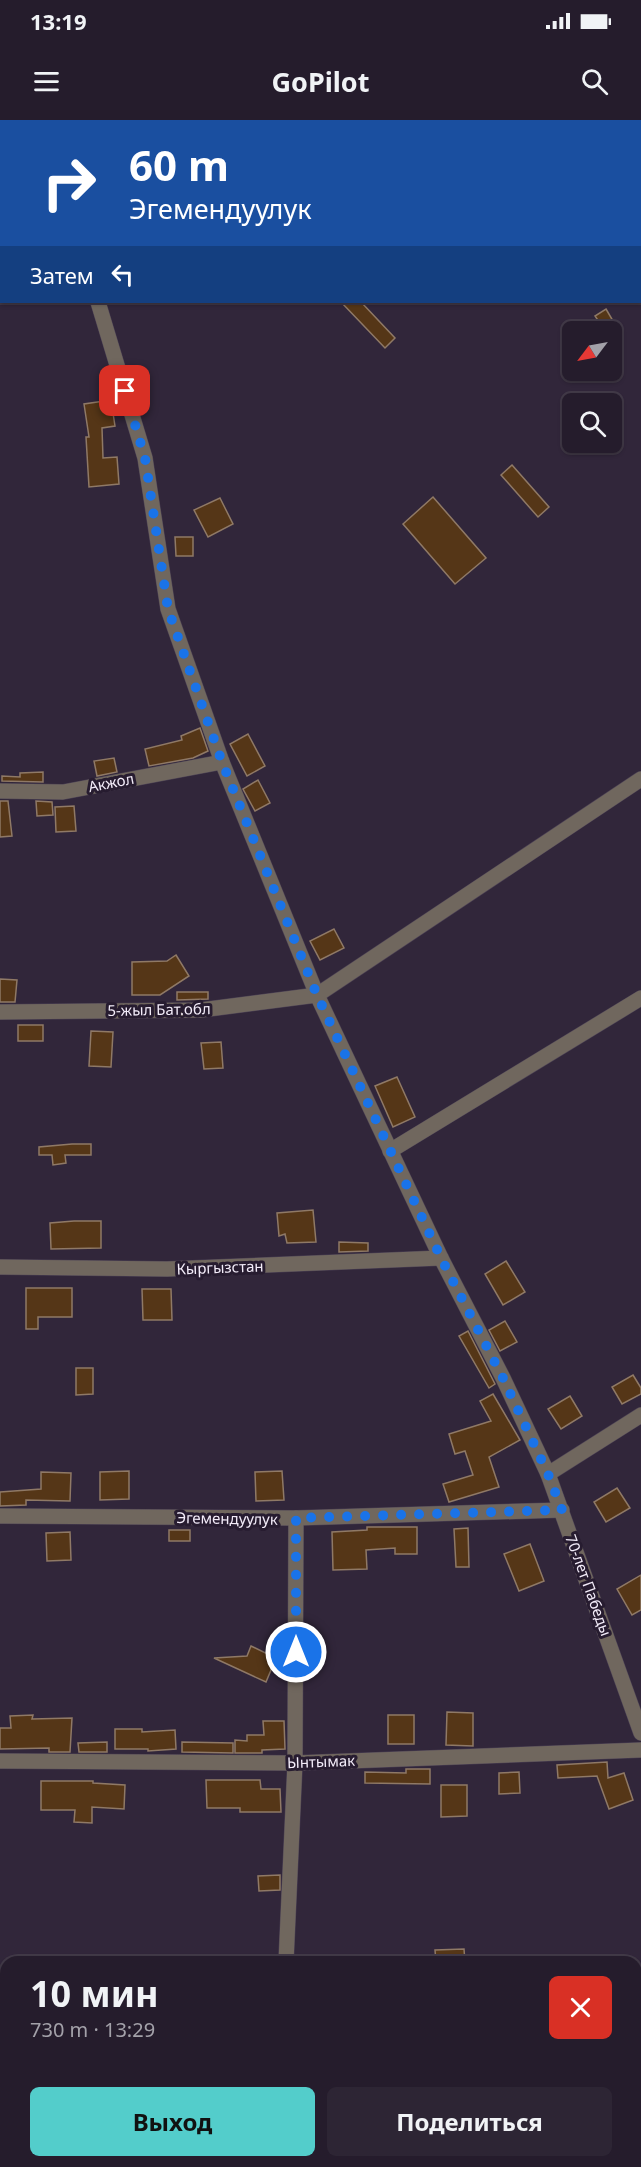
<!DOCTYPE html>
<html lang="ru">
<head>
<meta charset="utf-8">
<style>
	:root { --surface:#251c2c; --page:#2d2534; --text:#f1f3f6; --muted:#a3a1a9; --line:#423a48; --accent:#53cdcb }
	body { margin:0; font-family:"Noto Sans",sans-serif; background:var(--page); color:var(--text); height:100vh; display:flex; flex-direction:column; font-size:22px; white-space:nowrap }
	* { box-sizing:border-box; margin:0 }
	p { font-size:20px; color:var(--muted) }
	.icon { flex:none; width:33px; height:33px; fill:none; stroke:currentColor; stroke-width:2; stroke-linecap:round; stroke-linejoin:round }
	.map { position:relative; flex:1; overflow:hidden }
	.details { position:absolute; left:0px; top:1836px; width:642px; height:212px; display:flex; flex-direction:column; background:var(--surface); border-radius:18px 18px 0 0; box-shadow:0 2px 4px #0004,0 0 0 2px var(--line) }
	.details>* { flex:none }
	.top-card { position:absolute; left:0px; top:0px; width:642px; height:183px; box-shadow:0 2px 4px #0004,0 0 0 2px var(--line); background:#1a4fa0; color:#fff; overflow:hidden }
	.needle { width:39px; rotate:238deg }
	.tools { position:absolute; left:562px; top:201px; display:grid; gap:12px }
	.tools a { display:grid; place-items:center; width:60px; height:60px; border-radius:9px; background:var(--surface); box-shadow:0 2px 4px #0004,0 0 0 2px var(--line); font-size:30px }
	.pin { position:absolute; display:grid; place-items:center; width:51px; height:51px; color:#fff; margin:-26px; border-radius:12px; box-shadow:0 3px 9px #0006 }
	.me { position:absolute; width:66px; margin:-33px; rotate:0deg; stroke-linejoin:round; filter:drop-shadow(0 0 4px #0008) }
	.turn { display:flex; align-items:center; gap:21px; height:126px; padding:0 30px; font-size:27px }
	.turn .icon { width:78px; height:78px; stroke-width:2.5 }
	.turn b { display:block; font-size:42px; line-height:51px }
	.then { display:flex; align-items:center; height:57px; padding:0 30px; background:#0003; gap:12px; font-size:22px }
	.round { display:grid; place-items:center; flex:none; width:63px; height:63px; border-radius:9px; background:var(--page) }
	.summary { display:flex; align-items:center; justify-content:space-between; height:102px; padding:0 30px }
	h1 { font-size:36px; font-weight:700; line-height:45px }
	.action { display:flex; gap:12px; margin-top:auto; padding:12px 30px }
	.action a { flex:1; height:69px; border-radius:9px; background:var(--accent); color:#111; font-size:24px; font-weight:700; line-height:69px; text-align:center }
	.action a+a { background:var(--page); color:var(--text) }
	.status { display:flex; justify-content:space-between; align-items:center; height:42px; padding:0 30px; background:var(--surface); direction:ltr }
	.status svg { height:16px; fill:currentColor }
	header { display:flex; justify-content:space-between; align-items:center; height:78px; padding:0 30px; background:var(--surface); font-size:27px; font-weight:700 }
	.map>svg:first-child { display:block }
</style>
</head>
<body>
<div class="status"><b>13:19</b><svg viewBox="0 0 49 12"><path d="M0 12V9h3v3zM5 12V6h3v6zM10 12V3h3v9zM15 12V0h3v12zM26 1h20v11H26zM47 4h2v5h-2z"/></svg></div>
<header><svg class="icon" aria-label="menu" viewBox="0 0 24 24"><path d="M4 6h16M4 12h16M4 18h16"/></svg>GoPilot<svg class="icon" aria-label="search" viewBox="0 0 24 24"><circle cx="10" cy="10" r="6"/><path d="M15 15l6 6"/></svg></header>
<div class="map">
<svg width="641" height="2047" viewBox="0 0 641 2047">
	<rect width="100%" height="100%" fill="#31263a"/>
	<g fill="#553617" stroke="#8f7966" stroke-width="1.5">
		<polygon points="341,182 361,182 395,218 385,228"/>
		<polygon points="606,189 616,206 609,212 606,212 595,196"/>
		<polygon points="111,280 115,306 102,308 103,338 117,337 119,364 89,367 86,317 89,317 84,284"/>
		<polygon points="512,345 549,387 538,397 501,355"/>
		<polygon points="433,377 486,438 455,464 403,404"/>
		<polygon points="220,378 233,404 208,417 194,390"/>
		<polygon points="175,417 193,417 193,436 176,436"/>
		<polygon points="200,608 208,631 193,638 149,646 145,629 182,620 181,616"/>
		<polygon points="248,614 265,646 247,656 230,624"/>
		<polygon points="114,638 117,652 97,656 94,641"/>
		<polygon points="43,652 43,662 2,661 2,656 20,657 20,653"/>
		<polygon points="258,660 270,683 255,691 243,669"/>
		<polygon points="0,681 8,681 12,716 0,717"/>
		<polygon points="36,681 52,682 53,695 37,696"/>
		<polygon points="74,686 76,711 56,712 55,687"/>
		<polygon points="334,809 344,828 320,840 310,821"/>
		<polygon points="176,835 189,856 160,875 132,875 132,842 167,841"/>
		<polygon points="0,859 17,860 15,882 0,882"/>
		<polygon points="177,872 208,872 208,879 177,880"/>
		<rect x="18" y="905" width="25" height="16"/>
		<polygon points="91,911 113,912 111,947 89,946"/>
		<polygon points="221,922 223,948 204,949 201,923"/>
		<polygon points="397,957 415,997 393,1007 375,966"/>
		<polygon points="72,1024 91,1024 91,1035 65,1035 66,1043 53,1045 52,1035 39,1035 39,1027"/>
		<polygon points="313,1090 316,1122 287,1123 285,1114 279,1116 277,1093"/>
		<polygon points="74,1101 101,1101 101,1128 51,1129 50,1103"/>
		<polygon points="339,1122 368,1123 368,1131 339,1132"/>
		<polygon points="506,1141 525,1172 503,1185 485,1154"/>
		<polygon points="26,1168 72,1168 72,1197 38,1197 38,1209 26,1209"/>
		<polygon points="142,1169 171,1169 172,1200 143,1200"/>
		<polygon points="505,1201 517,1222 500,1231 489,1210"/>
		<polygon points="468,1211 495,1264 489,1268 459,1216"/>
		<polygon points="76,1248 93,1248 93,1274 76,1275"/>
		<polygon points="633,1255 641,1268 641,1274 622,1284 612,1267"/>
		<polygon points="493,1274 520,1320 489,1337 499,1367 449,1382 443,1364 473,1355 465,1331 455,1334 449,1314 491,1301 480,1281"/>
		<polygon points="570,1276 582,1296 561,1309 548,1289"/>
		<polygon points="129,1351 129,1379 100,1380 100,1352"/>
		<polygon points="282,1351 284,1380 256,1381 255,1352"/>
		<polygon points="41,1352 71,1353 70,1381 26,1380 26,1385 0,1386 0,1372 41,1369"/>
		<polygon points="617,1368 630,1388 606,1402 594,1382"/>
		<polygon points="367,1407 417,1407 417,1434 395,1434 395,1428 366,1430 367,1449 333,1450 332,1412 367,1410"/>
		<polygon points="468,1408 469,1447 456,1447 454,1409"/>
		<rect x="169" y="1410" width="21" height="11"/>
		<polygon points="70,1412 71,1440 47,1441 46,1413"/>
		<polygon points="530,1424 544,1461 519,1471 504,1434"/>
		<polygon points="641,1455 641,1490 632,1495 617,1469"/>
		<polygon points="251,1526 276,1538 266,1562 214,1538 247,1536"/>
		<polygon points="447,1592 473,1593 473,1626 446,1625"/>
		<polygon points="33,1595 32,1599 72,1598 70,1632 49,1632 49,1628 0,1629 0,1608 11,1608 10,1596"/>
		<rect x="388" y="1595" width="26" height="29"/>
		<polygon points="263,1601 284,1601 285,1629 262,1630 262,1633 235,1633 235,1620 247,1621 247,1615 264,1615"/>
		<polygon points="115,1609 142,1609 142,1612 175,1610 176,1629 148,1631 148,1629 115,1629"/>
		<polygon points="107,1622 107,1632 79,1632 78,1623"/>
		<polygon points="182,1622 233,1623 233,1633 182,1632"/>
		<polygon points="607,1642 608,1658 624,1653 633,1680 609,1689 597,1656 558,1658 557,1645"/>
		<polygon points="406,1649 430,1649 430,1664 365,1663 365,1652 406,1653"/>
		<polygon points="519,1652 520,1673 499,1674 499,1653"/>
		<polygon points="206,1660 260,1660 261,1669 280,1669 281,1692 240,1692 240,1688 207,1688"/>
		<polygon points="41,1661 93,1661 93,1663 125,1665 124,1689 92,1687 92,1703 74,1702 75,1690 41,1690"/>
		<polygon points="441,1665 467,1665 467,1696 441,1697"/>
		<polygon points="280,1755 280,1770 259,1771 258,1756"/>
		<polygon points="464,1829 465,1842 436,1842 435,1830"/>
	</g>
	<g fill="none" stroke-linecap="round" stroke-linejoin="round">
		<g stroke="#4c4255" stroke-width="16">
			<g id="minor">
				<polyline points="58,0 58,2"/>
				<polyline points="234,0 246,2"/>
				<polyline points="640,48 641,48"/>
				<polyline points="640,160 641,160"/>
				<polyline points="98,182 145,338 168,489 222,642 317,875 441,1138 503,1258 548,1354 641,1613"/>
				<polyline points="0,671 63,672 222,642"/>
				<polyline points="0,892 201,890 317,875 641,659"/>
				<polyline points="390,1031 641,878"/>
				<polyline points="0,1147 167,1149 441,1138"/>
				<polyline points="548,1354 641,1295"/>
				<polyline points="0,1396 296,1398 562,1390"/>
				<polyline points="0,1641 295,1643 641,1630"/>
				<polyline points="286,1842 295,1643 296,1398"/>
				<polyline points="636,1871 641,1871"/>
				<polyline points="0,1887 6,1887"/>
				<polyline points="290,2042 290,2047"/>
			</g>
		</g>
		<use href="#minor" stroke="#70675e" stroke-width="15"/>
	</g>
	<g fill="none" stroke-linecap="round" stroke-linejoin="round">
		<polyline stroke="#1a73e8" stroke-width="10" stroke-dasharray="0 18" points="125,271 145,338 168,489 222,642 317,875 441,1138 503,1258 548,1354 562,1390 296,1398 296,1532"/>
	</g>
	<g text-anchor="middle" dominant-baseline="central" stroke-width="6" stroke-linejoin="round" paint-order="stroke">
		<g font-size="15" fill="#f3ecf9" stroke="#271c30">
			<text transform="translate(111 662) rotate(-11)">Акжол</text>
			<text transform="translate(159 889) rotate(-1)">5-жыл Бат.обл</text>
			<text transform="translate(220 1147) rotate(-2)">Кыргызстан</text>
			<text transform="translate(227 1398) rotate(1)">Эгемендуулук</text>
			<text transform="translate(589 1465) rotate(70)">70-лет Пабеды</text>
			<text transform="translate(321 1641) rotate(-2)">Ынтымак</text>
		</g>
	</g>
</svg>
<div class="tools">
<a><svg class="needle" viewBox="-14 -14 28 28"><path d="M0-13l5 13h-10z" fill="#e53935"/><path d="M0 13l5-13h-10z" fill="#a3a1a9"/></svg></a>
<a><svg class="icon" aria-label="search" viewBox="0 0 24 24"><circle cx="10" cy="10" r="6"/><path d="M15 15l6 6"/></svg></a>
</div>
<div class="pin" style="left:125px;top:271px;background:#d93025"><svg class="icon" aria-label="arrive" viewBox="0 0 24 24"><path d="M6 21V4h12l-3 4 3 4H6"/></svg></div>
<svg class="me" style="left:296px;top:1532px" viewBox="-20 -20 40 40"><circle r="17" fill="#1a73e8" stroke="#fff" stroke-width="3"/><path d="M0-11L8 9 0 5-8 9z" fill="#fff"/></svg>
<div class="top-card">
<div class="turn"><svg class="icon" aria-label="right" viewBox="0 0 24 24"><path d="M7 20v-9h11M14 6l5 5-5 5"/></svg><div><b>60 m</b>Эгемендуулук</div></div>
<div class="then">Затем<svg class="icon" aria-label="left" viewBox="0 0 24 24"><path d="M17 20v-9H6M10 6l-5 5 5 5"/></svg></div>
</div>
<section class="details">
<div class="summary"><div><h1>10 мин</h1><p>730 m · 13:29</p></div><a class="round" style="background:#d93025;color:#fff"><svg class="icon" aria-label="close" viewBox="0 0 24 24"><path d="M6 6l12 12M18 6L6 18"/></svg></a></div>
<div class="action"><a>Выход</a><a>Поделиться</a></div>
</section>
</div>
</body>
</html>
